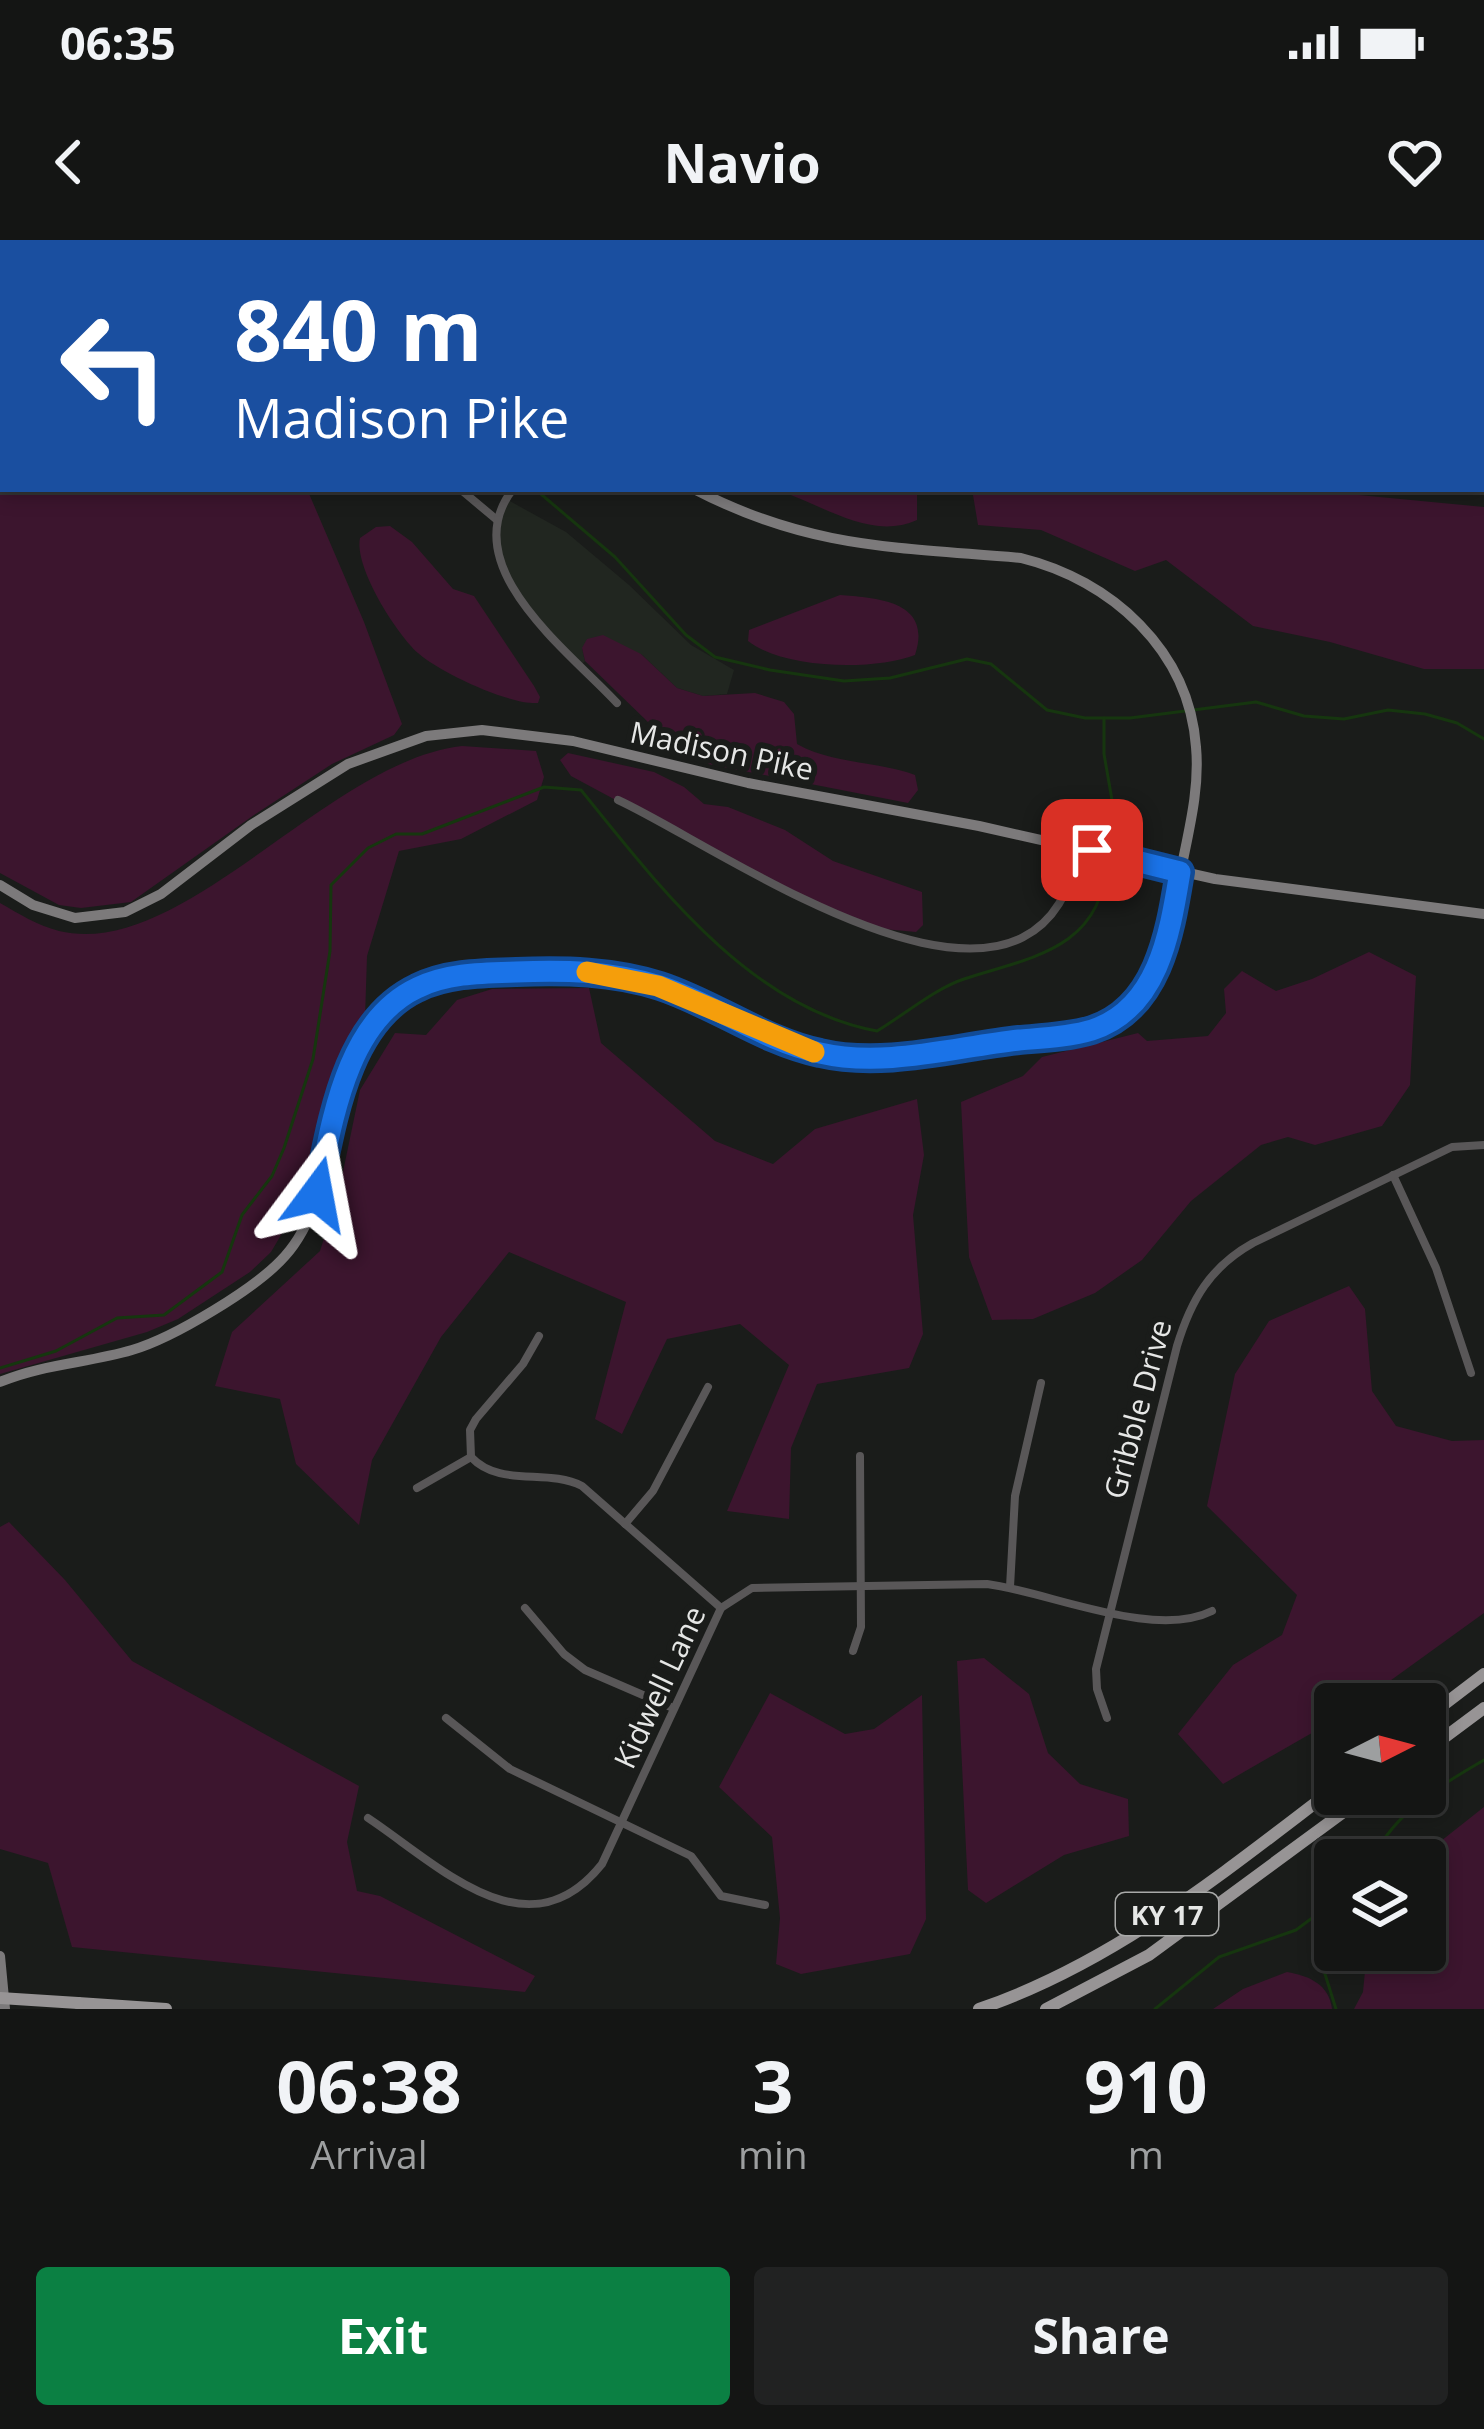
<!DOCTYPE html>
<html lang="en">
<head>
<meta charset="utf-8">
<style>
	:root { --surface:#141514; --page:#212222; --text:#f1f3f6; --muted:#9d9fa0; --line:#333434; --accent:#0b8043 }
	body { margin:0; font-family:"Open Sans",sans-serif; background:var(--page); color:var(--text); height:100vh; display:flex; flex-direction:column; font-size:45px; white-space:nowrap }
	* { box-sizing:border-box; margin:0 }
	p { font-size:39px; color:var(--muted) }
	.icon { flex:none; width:66px; height:66px; fill:none; stroke:currentColor; stroke-width:2; stroke-linecap:round; stroke-linejoin:round }
	.map { position:relative; height:1769px; overflow:hidden }
	.panel { display:flex; flex-direction:column; background:var(--surface); flex:1 }
	.panel>* { flex:none }
	.guide { position:absolute; left:0px; top:0px; width:1485px; height:252px; box-shadow:0 6px 18px #0003,0 0 0 3px var(--line); background:#1a4fa0; color:#fff; overflow:hidden }
	.needle { width:78px; rotate:84deg }
	.buttons { position:absolute; left:1314px; top:1443px; display:grid; gap:24px }
	.buttons a { display:grid; place-items:center; width:132px; height:132px; border-radius:12px; background:var(--surface); box-shadow:0 6px 18px #0003,0 0 0 3px var(--line); font-size:60px }
	.pin { position:absolute; display:grid; place-items:center; width:102px; height:102px; color:#fff; margin:-51px; border-radius:24px; box-shadow:0 6px 18px #0006 }
	.me { position:absolute; width:132px; margin:-66px; rotate:13deg; stroke-linejoin:round; filter:drop-shadow(0 0 9px #0008) }
	.turn { display:flex; align-items:center; gap:42px; height:252px; padding:0 36px; font-size:54px }
	.turn .icon { width:156px; height:156px; stroke-width:2.5 }
	.turn b { display:block; font-size:84px; line-height:102px }
	.eta { display:flex; justify-content:space-evenly; align-items:center; height:204px; text-align:center }
	.eta b { font-size:72px; font-weight:700; line-height:84px }
	.action { display:flex; gap:24px; margin-top:auto; padding:24px 36px }
	.action a { flex:1; height:138px; border-radius:12px; background:var(--accent); color:#fff; font-size:48px; font-weight:700; line-height:138px; text-align:center }
	.action a+a { background:var(--page); color:var(--text) }
	.status { display:flex; justify-content:space-between; align-items:center; height:84px; padding:0 60px; background:var(--surface); direction:ltr }
	.status svg { height:33px; fill:currentColor }
	header { display:flex; justify-content:space-between; align-items:center; height:156px; padding:0 36px; background:var(--surface); font-size:54px; font-weight:700 }
	.map>svg:first-child { display:block }
</style>
</head>
<body>
<div class="status"><b>06:35</b><svg viewBox="0 0 49 12"><path d="M0 12V9h3v3zM5 12V6h3v6zM10 12V3h3v9zM15 12V0h3v12zM26 1h20v11H26zM47 4h2v5h-2z"/></svg></div>
<header><svg class="icon" aria-label="back" viewBox="0 0 24 24"><path d="M15 5l-7 7 7 7"/></svg>Navio<svg class="icon" aria-label="heart" viewBox="0 0 24 24"><path d="M12 20l-8-8c-3-5 5-10 8-4 3-6 11-1 8 4z"/></svg></header>
<div class="map">
<svg width="1484" height="1769" viewBox="0 0 1484 1769">
	<rect width="100%" height="100%" fill="#1a1c1a"/>
	<polygon fill="#212620" points="506,259 566,292 629,345 691,405 734,430 727,454 703,456 677,448 641,414 582,408 585,421 581,425 514,353 496,300"/>
	<g fill="#3c152e">
		<polygon points="0,0 172,3 3,3 3,249 307,249 364,382 402,484 394,495 332,524 254,575 131,662 81,668 59,665 0,633"/>
		<path d="M772 249H917V280C868 302 819 261 772 249Z"/>
		<polygon points="972,249 1296,249 1484,267 1484,429 1424,429 1330,402 1253,386 1166,320 1135,331 1041,290 978,285"/>
		<path d="M390 286 412 302 453 349 474 356 534 446 540 457 538 463C509 465 439 432 418 413 396 393 354 327 360 298L376 287Z"/>
		<path d="M840 355C878 358 933 361 915 415 874 431 783 429 748 401L749 390Z"/>
		<path d="M603 395 641 414 677 448 703 456 755 453 784 462 794 474 797 504C832 524 877 521 915 535L918 550 908 563 703 523 682 515 585 421 582 408 587 399Z"/>
		<path d="M462 506 536 511 544 537 537 560 461 599 399 611 367 716 365 778 304 956 271 1012 250 1032 178 1079 147 1092 0 1134V663C19 674 37 685 59 691 182 721 328 521 462 506Z"/>
		<polygon points="568,513 654,532 684,547 704,564 728,567 785,590 833,621 922,652 923,685 916,692 873,688 800,659 571,536 560,520"/>
		<polygon points="1369,712 1416,736 1410,845 1382,886 1315,905 1288,897 1261,905 1191,961 1142,1020 1095,1053 1033,1079 992,1080 969,1017 961,862 1023,836 1042,817 1138,793 1147,801 1208,796 1226,773 1224,749 1242,731 1276,751 1312,739"/>
		<polygon points="589,748 601,803 715,901 773,924 815,889 917,859 924,915 913,975 923,1094 909,1128 817,1144 791,1208 789,1279 727,1271 789,1125 740,1084 667,1099 622,1194 595,1179 626,1062 509,1012 441,1097 372,1220 359,1285 296,1224 280,1159 215,1146 232,1092 320,1011 339,951 360,850 395,793 426,795 457,760 492,749"/>
		<polygon points="1349,1046 1365,1069 1372,1151 1396,1186 1452,1201 1484,1200 1484,1373 1358,1464 1335,1464 1335,1480 1331,1482 1223,1544 1178,1494 1233,1425 1282,1395 1297,1355 1207,1266 1235,1134 1269,1081"/>
		<polygon points="9,1282 65,1340 132,1421 359,1546 347,1602 357,1651 380,1656 535,1736 525,1752 72,1707 48,1623 0,1609 0,1287"/>
		<polygon points="984,1418 1029,1454 1048,1513 1080,1544 1128,1559 1129,1596 1064,1615 986,1663 968,1650 957,1421"/>
		<polygon points="770,1453 845,1494 874,1489 922,1455 926,1679 910,1714 801,1734 776,1724 780,1678 772,1597 719,1547"/>
		<polygon points="1484,1567 1484,1769 1354,1769 1363,1752 1367,1710 1425,1710 1425,1620 1417,1620"/>
		<path d="M1287 1732C1309 1736 1329 1744 1332 1769H1213L1243 1749Z"/>
	</g>
	<g fill="none" stroke-linecap="round" stroke-linejoin="round">
		<g stroke="#16360f" stroke-width="3">
			<polyline points="306,0 307,3"/>
			<polyline points="535,249 615,317 686,395 715,417 770,430 844,441 890,438 967,419 991,424 1047,470 1085,478 1130,478 1256,462 1304,476 1344,479 1388,470 1425,474 1457,483 1484,499"/>
			<polyline points="1104,478 1104,514 1112,560 1108,611"/>
			<path d="M0 1128 56 1111 117 1078 164 1075 222 1032 242 975 272 936 284 908 313 819 330 711 331 645 368 608 396 594H422L544 547 581 550C658 645 750 768 877 791 904 775 934 749 964 739 1032 717 1102 709 1107 621"/>
			<path d="M1371 1620C1397 1571 1437 1547 1484 1520"/>
			<polyline points="1321,1672 1319,1715 1336,1769"/>
			<polyline points="1155,1769 1219,1717 1296,1690 1335,1661"/>
		</g>
		<g stroke="#595758" stroke-width="8">
			<polyline points="264,0 265,3"/>
			<polyline points="460,249 497,280"/>
			<path d="M513 249C453 326 570 412 617 463"/>
			<path d="M618 560C723 608 1038 838 1079 608"/>
			<polyline points="1393,935 1436,1028 1471,1133"/>
			<path d="M539 1096 523 1124 476 1179 470 1190 471 1217C500 1248 547 1228 582 1246L721 1368"/>
			<polyline points="417,1248 471,1217"/>
			<polyline points="625,1284 653,1251 708,1147"/>
			<polyline points="1010,1347 1015,1256 1041,1143"/>
			<polyline points="525,1368 564,1414 585,1430 673,1468"/>
			<polyline points="853,1411 861,1387 860,1216"/>
			<polyline points="446,1478 510,1529 691,1616 721,1656 765,1665"/>
			<path d="M1107 1478 1097 1449 1096 1429 1177 1106C1191 1060 1210 1027 1253 1003L1452 907 1484 905"/>
			<path d="M368 1578C440 1626 528 1717 602 1624L721 1368 752 1348 987 1344C1049 1352 1154 1400 1212 1371"/>
		</g>
		<g stroke="#7c7a7b" stroke-width="10">
			<polyline points="432,0 434,3"/>
			<polyline points="0,645 33,665 75,678 125,672 161,654 251,585 348,524 426,496 482,490 573,501 748,543 979,586 1215,639 1484,674"/>
			<path d="M0 1142C43 1124 88 1123 132 1110 173 1098 257 1048 285 1016 352 941 314 796 418 747 482 717 620 728 684 755 737 778 786 811 844 818 882 822 923 812 961 806 1000 801 1039 799 1078 793 1155 775 1167 701 1180 635 1188 593 1200 550 1196 507 1189 410 1111 340 1021 318 896 307 809 309 694 249"/>
			<polyline points="0,1716 5,1769"/>
		</g>
		<g stroke="#979495" stroke-width="12">
			<polyline points="1425,1479 1484,1434"/>
			<polyline points="1425,1512 1484,1468"/>
			<polyline points="78,1763 166,1769"/>
			<path d="M979 1769C1114 1723 1223 1633 1335 1548"/>
			<polyline points="1046,1769 1149,1715 1368,1554"/>
		</g>
		<g stroke="#a1a2a1" stroke-width="8">
			<g id="rail">
				<polyline points="603,0 606,3"/>
				<polyline points="1482,245 1484,246"/>
			</g>
		</g>
		<use href="#rail" stroke="#1a1c1a" stroke-width="3" stroke-dasharray="9" stroke-linecap="butt"/>
		<polyline stroke="#979495" stroke-width="12" points="0,1758 78,1763"/>
	</g>
	<g fill="none" stroke-linecap="round" stroke-linejoin="round">
		<g stroke="#114b97" stroke-width="30">
			<path id="route" d="M317 954C332 884 345 782 417 748 447 733 483 733 516 732 564 730 613 731 660 746 715 764 763 801 820 813 884 828 955 807 1019 800 1043 798 1069 797 1092 790 1159 768 1170 692 1180 632L1092 610"/>
		</g>
		<use href="#route" stroke="#1a73e8" stroke-width="21"/>
		<polyline stroke="#f59e0b" stroke-width="21" points="587,732 658,746 814,812"/>
	</g>
	<g text-anchor="middle" dominant-baseline="central" stroke-width="12" stroke-linejoin="round" paint-order="stroke">
		<rect fill="#1a1c1a" stroke="#a9aaa9" stroke-width="3" x="1116" y="1653" width="102" height="42" rx="9"/>
		<g font-size="27" font-weight="bold" fill="#e6e7e6">
			<text x="1167" y="1674">KY 17</text>
		</g>
		<g font-size="30" fill="#e6e7e6" stroke="#1a1c1a">
			<text transform="translate(722 510) rotate(12)">Madison Pike</text>
			<text transform="translate(1137 1169) rotate(-75)">Gribble Drive</text>
			<text transform="translate(659 1447) rotate(-65)">Kidwell Lane</text>
		</g>
	</g>
</svg>
<div class="buttons">
<a><svg class="needle" viewBox="-14 -14 28 28"><path d="M0-13l5 13h-10z" fill="#e53935"/><path d="M0 13l5-13h-10z" fill="#9d9fa0"/></svg></a>
<a><svg class="icon" aria-label="layers" viewBox="0 0 24 24"><path d="M12 4l9 5-9 5-9-5zM3 14l9 5 9-5"/></svg></a>
</div>
<div class="pin" style="left:1092px;top:610px;background:#d93025"><svg class="icon" aria-label="arrive" viewBox="0 0 24 24"><path d="M6 21V4h12l-3 4 3 4H6"/></svg></div>
<svg class="me" style="left:317px;top:954px" viewBox="-20 -20 40 40"><path d="M0-17L14 15 0 8-14 15z" fill="#1a73e8" stroke="#fff" stroke-width="4"/></svg>
<div class="guide">
<div class="turn"><svg class="icon" aria-label="left" viewBox="0 0 24 24"><path d="M17 20v-9H6M10 6l-5 5 5 5"/></svg><div><b>840 m</b>Madison Pike</div></div>
</div>
</div>
<section class="panel">
<div class="eta">
<div><b>06:38</b><p>Arrival</p></div>
<div><b>3</b><p>min</p></div>
<div><b>910</b><p>m</p></div>
</div>
<div class="action"><a>Exit</a><a>Share</a></div>
</section>
</body>
</html>
